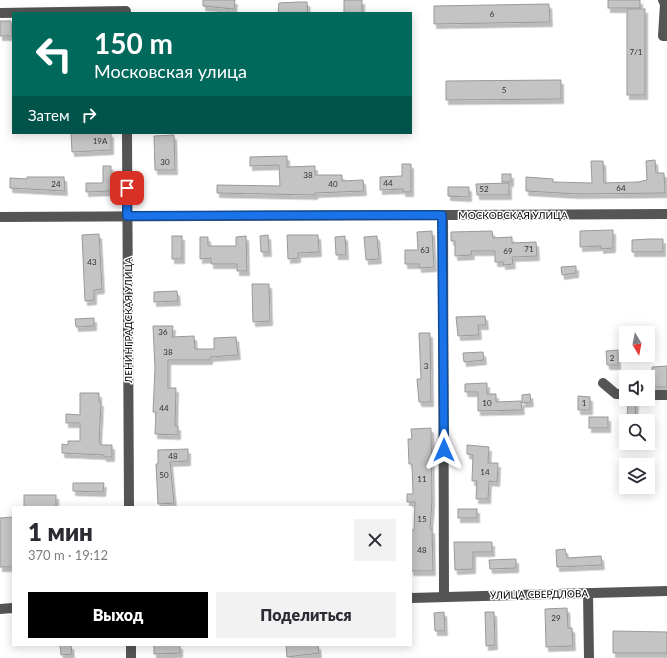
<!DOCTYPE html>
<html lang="ru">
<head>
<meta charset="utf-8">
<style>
	:root { --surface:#fff; --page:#f2f2f3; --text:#2b2b33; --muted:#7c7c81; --accent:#000 }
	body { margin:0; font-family:Lato,sans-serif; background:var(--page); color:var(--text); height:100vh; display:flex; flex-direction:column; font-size:15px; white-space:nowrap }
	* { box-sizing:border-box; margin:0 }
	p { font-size:13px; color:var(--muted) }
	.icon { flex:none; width:22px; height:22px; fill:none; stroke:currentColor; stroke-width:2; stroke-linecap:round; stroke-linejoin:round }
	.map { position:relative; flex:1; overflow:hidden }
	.details { position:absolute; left:12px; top:506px; width:400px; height:140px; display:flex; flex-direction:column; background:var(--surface); border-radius:0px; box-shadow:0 2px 10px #0003 }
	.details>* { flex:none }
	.hud { position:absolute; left:12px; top:12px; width:400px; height:122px; border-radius:0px; box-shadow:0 2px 10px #0003; background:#00695c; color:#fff; overflow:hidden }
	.needle { width:26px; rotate:170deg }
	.fabs { position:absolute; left:619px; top:326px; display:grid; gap:8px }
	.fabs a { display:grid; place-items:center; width:36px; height:36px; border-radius:0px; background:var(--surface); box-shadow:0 2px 10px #0003; font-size:20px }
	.pin { position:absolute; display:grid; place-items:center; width:34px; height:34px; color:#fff; margin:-17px; border-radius:8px; box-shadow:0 2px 6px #0006 }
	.me { position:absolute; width:44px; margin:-22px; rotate:0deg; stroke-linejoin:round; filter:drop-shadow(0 0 3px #0008) }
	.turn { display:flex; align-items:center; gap:14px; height:84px; padding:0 16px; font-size:18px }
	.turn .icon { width:52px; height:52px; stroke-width:2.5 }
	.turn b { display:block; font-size:28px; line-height:34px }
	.then { display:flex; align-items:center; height:38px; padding:0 16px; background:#0003; gap:8px; font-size:15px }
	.round { display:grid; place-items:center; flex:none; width:42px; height:42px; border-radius:0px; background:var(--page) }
	.overview { display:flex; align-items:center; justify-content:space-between; height:68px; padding:0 16px }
	h1 { font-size:24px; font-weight:800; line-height:30px }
	.cta { display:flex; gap:8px; margin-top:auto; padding:8px 16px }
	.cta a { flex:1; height:46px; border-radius:0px; background:var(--accent); color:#fff; font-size:16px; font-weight:800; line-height:46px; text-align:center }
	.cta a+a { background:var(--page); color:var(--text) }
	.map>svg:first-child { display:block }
</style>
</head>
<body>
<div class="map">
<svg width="667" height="658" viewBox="0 0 667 658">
	<defs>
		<filter id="shadow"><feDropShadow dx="2.5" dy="4.5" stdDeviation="0" flood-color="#0004"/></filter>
	</defs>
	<rect width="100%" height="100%" fill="#fff"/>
	<g fill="#c4c4c4" stroke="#999" filter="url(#shadow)">
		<polygon points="203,0 235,0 234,9 203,6"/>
		<rect x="344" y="0" width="18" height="13"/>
		<rect x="608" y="0" width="32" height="8"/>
		<polygon points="299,2 307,2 308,13 278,13 279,3"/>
		<polygon points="549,4 550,22 434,24 434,6"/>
		<rect x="627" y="9" width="18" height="86"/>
		<polygon points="0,21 11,21 12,36 0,36"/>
		<polygon points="561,80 561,99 446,100 446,81"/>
		<polygon points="71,133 111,133 111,150 72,152"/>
		<polygon points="174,135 175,170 155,170 154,136"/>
		<polygon points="287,156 287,167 315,166 315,175 342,175 342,181 363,180 364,191 315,193 315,195 217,193 217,185 280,186 279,165 250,166 250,157"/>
		<polygon points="655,160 656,173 664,173 665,193 577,194 526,191 526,177 553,179 553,182 592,183 591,161 603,161 604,183 638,182 647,180 646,161"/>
		<polygon points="402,164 411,164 411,192 403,192 403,189 380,190 380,177 402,176"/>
		<polygon points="103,166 111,166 111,191 86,192 86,183 103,183"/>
		<rect x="502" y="174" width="9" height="8"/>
		<polygon points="27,177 64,177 65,191 10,188 10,178 27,179"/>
		<polygon points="509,183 509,195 477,195 476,184"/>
		<polygon points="448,187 469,187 469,197 448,196"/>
		<polygon points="613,230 613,248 601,249 601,246 580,247 580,231"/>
		<polygon points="432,231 434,267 419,268 419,264 405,264 405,250 418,250 417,232"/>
		<polygon points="492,231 493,238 512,237 512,243 536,242 537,256 512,257 513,264 503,265 503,262 495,262 495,251 471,251 472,255 455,256 455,241 451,241 451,232"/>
		<polygon points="99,234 102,289 94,290 94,300 85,301 82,235"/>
		<polygon points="268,235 269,252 261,252 260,236"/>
		<polygon points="287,235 318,235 319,252 298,253 298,258 288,259"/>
		<rect x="172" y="236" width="10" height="23"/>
		<polygon points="246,236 247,271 237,271 237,264 211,264 211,258 200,259 200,237 208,237 208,246 236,246 236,237"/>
		<polygon points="345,236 346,255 336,255 335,237"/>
		<polygon points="377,236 379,259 366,260 364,237"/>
		<polygon points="650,239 663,239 663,252 632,252 632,240"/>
		<polygon points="576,266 576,273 562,275 561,267"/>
		<polygon points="252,284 269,284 270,321 253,322"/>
		<polygon points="177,291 178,301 154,302 154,292"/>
		<polygon points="485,316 486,325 478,325 479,335 458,336 456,317"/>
		<polygon points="94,318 94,326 76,327 75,319"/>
		<polygon points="153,326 173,326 172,337 194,336 195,349 214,349 214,338 236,337 238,355 210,357 210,360 168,360 168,388 176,388 175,426 178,426 178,435 155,434 156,412 153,412 155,368"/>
		<polygon points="419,333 430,333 431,402 419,402 417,379 421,379"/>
		<polygon points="618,350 618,365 607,365 606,351"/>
		<polygon points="483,352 484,360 464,362 463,353"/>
		<polygon points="667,366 667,387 652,387 652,367"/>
		<polygon points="487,383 487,394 496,394 496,402 521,401 522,410 478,411 478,392 465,392 465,384"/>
		<polygon points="80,393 99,393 99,402 101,402 99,442 101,445 112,445 112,457 104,457 104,455 62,453 62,444 68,445 68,441 80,441 80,423 66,423 66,414 80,415"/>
		<polygon points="530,394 531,402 522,403 522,395"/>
		<polygon points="578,396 590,397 590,410 578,410"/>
		<polygon points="628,402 636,402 635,418 627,418"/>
		<rect x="589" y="417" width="19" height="11"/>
		<polygon points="431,428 432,501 430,529 432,529 433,571 411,571 411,530 414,530 415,502 407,502 407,494 413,494 412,464 409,464 408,439 412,439 411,429"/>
		<polygon points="467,445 489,447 488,463 498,463 497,482 489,481 488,499 476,499 477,481 472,481 473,455 467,454"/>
		<polygon points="188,449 188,461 170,462 174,503 158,504 156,464 158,464 158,450"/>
		<polygon points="73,483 104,483 103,492 73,491"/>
		<rect x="24" y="495" width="32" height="12"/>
		<rect x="458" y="509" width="19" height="9"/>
		<polygon points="13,517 13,567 0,567 0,518"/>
		<polygon points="454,542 492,542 492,552 473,552 473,569 455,570"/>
		<polygon points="565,549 567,558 601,556 602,565 557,567 556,550"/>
		<polygon points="516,559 516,568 490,569 489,560"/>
		<polygon points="567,608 568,628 572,628 573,646 546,647 545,609"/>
		<polygon points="444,612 445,631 435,631 434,613"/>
		<polygon points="485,612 494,612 495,645 486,646"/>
		<polygon points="613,631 667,632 667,653 613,653"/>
		<polygon points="60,645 71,645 72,654 61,655"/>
		<polygon points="154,645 180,645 180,653 154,654"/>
		<polygon points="286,645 318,645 319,653 287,657"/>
	</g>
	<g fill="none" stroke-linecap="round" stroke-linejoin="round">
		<g stroke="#555" stroke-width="10">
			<polyline points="663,0 665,4 663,36 667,36"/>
			<polyline points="0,13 126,11"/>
			<polyline points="127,133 129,507"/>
			<polyline points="443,215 444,597"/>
			<polyline points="0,217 667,214"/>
			<polyline points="603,383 616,394 626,394"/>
			<polyline points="648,395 667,395"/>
			<polyline points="588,593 589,658"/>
			<polyline points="411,598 667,591"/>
			<polyline points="0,609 13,608"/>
			<polyline points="131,645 131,658"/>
		</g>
	</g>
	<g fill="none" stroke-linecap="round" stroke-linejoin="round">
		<g stroke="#114b97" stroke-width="10">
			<polyline id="route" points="127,188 127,216 442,215 444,450"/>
		</g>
		<use href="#route" stroke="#1a73e8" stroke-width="7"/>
	</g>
	<g text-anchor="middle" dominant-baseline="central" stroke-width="3" stroke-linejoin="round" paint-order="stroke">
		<g font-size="8" fill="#313131">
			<text x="492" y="14">6</text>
			<text x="636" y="52">7/1</text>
			<text x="504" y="90">5</text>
			<text x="100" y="141">19А</text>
			<text x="165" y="162">30</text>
			<text x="308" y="175">38</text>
			<text x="388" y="183">44</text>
			<text x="56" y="184">24</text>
			<text x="333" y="184">40</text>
			<text x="621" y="188">64</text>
			<text x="484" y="189">52</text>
			<text x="529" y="249">71</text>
			<text x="425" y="250">63</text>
			<text x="508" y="251">69</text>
			<text x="92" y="262">43</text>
			<text x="163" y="332">36</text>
			<text x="168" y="352">38</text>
			<text x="612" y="358">2</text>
			<text x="426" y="366">3</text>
			<text x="487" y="403">10</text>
			<text x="584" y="403">1</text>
			<text x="164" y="408">44</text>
			<text x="173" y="456">48</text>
			<text x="485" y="472">14</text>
			<text x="164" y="475">50</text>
			<text x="422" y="479">11</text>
			<text x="422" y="519">15</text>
			<text x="422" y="550">48</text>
			<text x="556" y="618">29</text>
		</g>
		<g font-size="10" fill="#000" stroke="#fff">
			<text x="513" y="215">МОСКОВСКАЯ УЛИЦА</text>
			<text transform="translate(128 320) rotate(-90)">ЛЕНИНГРАДСКАЯ УЛИЦА</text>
			<text transform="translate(539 594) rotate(-1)">УЛИЦА СВЕРДЛОВА</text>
		</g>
	</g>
</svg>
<div class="fabs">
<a><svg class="needle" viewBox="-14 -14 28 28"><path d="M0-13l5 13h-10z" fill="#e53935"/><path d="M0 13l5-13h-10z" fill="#7c7c81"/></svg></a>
<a><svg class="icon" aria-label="sound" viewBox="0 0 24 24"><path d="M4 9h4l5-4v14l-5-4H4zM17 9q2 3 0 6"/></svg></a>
<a><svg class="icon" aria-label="search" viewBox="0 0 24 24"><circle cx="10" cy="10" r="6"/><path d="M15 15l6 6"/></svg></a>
<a><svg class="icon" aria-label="layers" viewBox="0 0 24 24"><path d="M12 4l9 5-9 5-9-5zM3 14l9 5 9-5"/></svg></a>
</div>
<div class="pin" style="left:127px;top:188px;background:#d93025"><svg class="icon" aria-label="arrive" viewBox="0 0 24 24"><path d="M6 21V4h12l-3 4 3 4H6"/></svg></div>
<svg class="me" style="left:444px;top:450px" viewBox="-20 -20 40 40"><path d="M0-17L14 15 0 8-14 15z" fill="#1a73e8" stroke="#fff" stroke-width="4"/></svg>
<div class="hud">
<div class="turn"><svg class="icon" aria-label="left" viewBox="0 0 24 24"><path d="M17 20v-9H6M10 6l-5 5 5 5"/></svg><div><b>150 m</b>Московская улица</div></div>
<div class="then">Затем<svg class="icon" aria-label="right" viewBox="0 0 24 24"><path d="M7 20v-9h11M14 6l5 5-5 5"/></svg></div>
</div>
<section class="details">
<div class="overview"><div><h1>1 мин</h1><p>370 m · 19:12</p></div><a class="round"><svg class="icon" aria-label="close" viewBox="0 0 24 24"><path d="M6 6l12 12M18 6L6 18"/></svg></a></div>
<div class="cta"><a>Выход</a><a>Поделиться</a></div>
</section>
</div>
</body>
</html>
